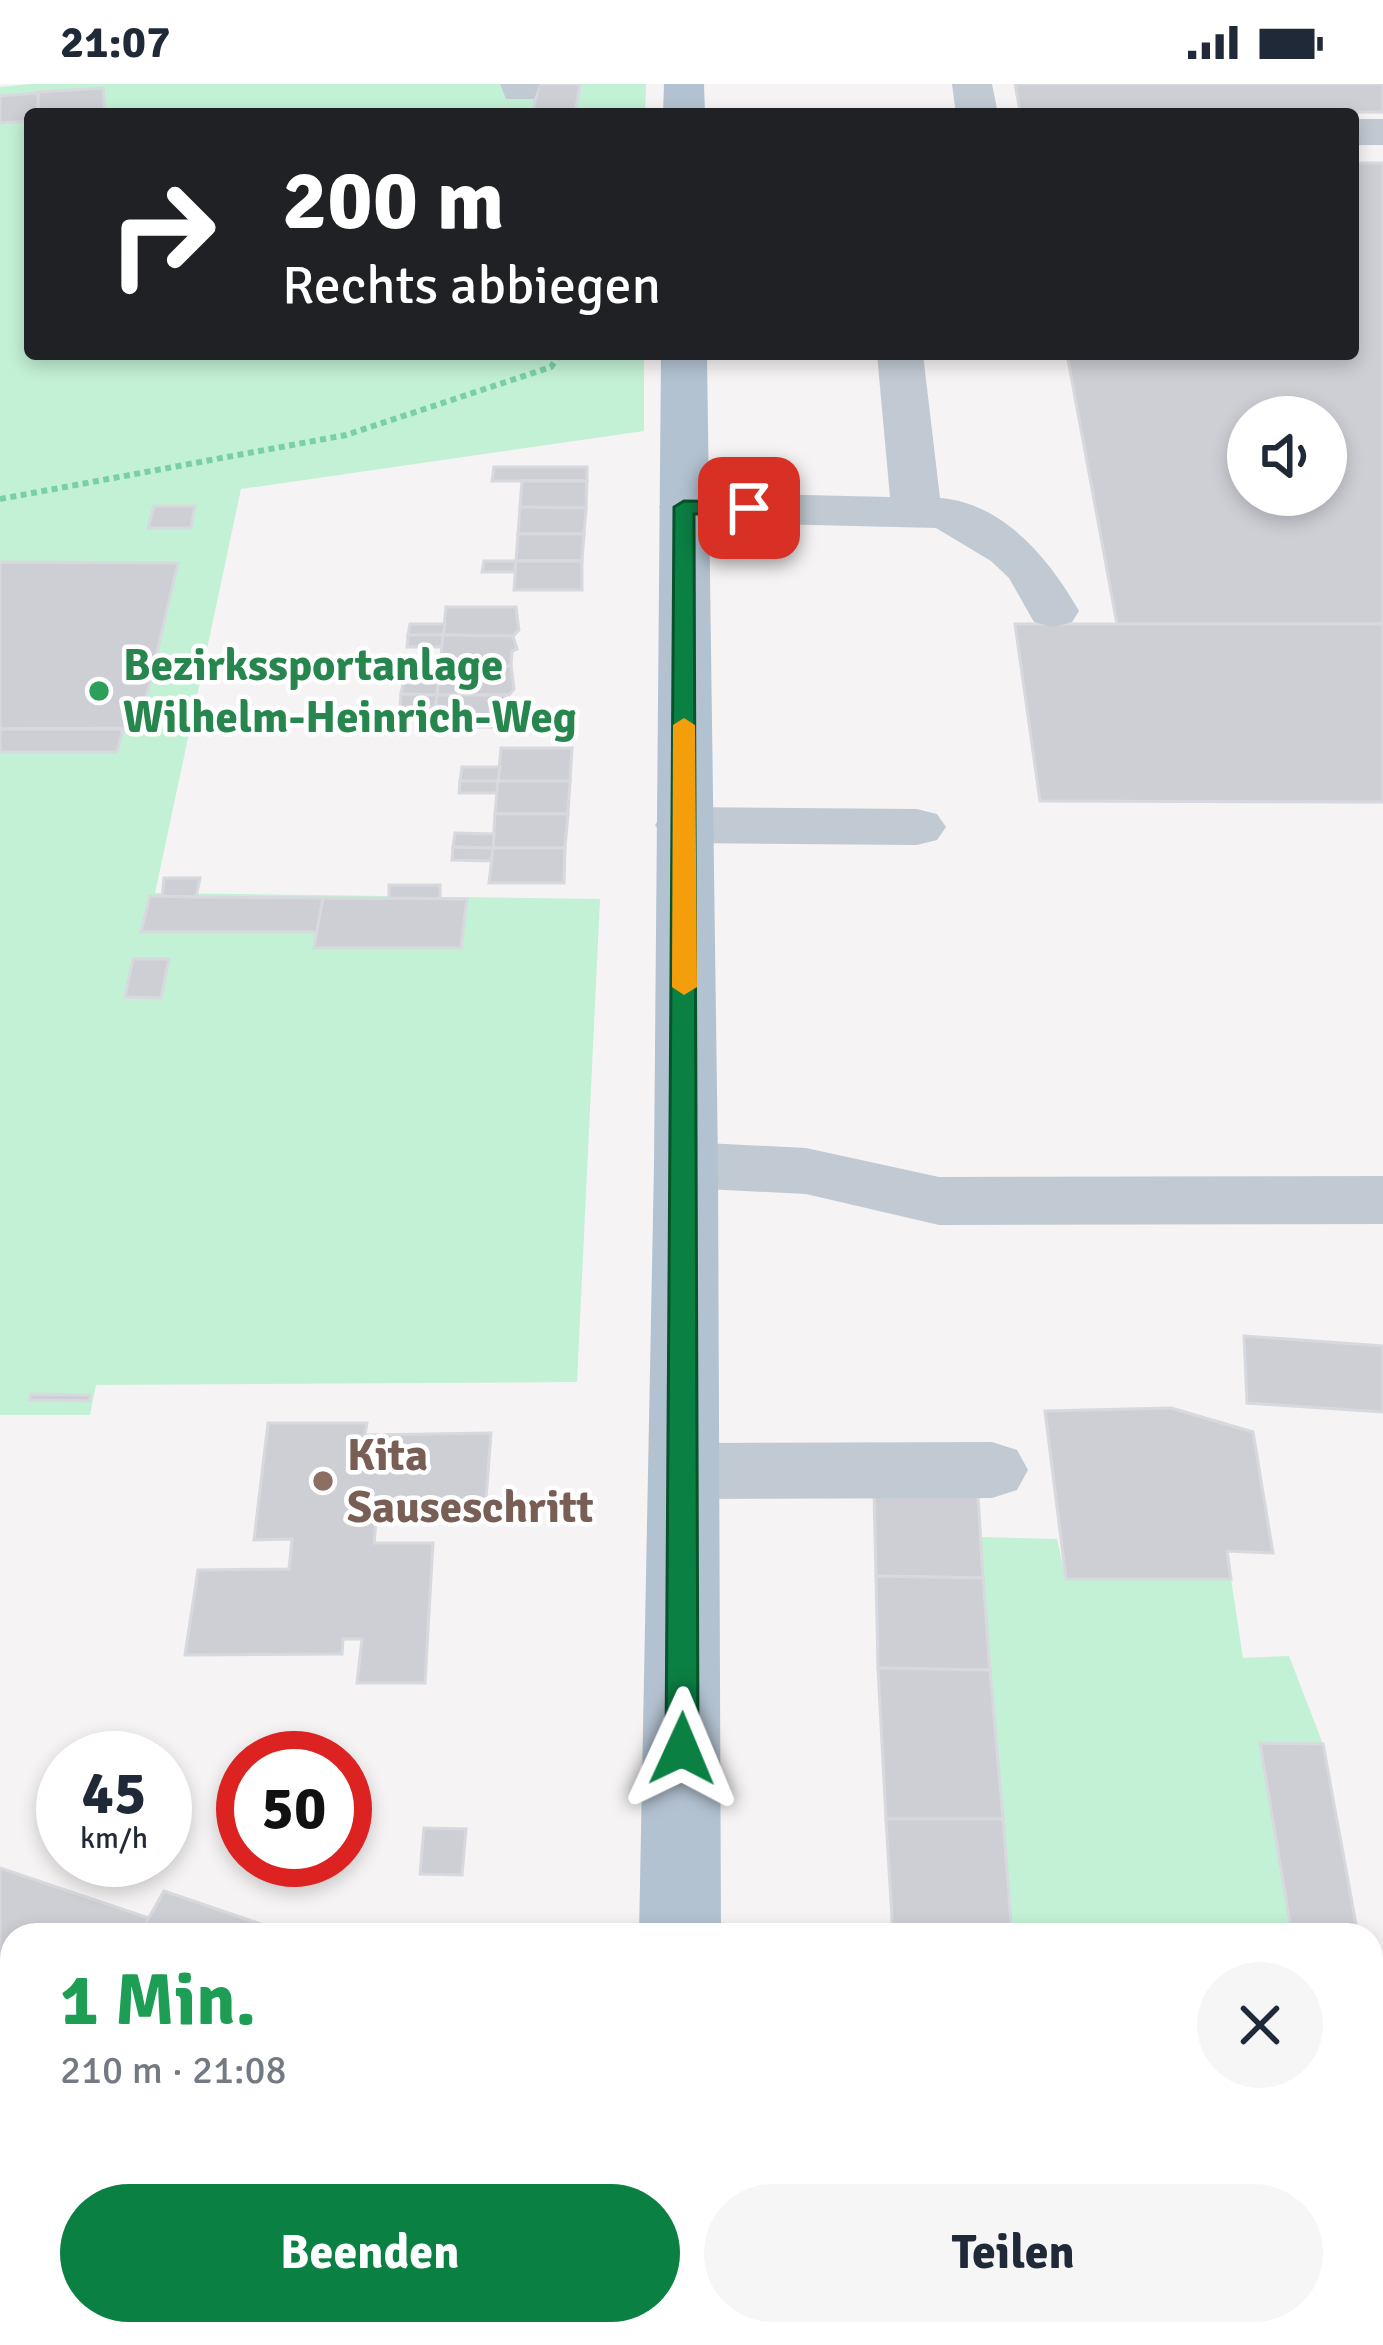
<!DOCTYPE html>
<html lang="de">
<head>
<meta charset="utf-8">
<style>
	:root { --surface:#fff; --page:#f6f6f7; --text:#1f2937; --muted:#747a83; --accent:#0b8043 }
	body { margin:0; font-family:Signika,sans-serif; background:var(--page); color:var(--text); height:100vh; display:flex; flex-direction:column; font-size:45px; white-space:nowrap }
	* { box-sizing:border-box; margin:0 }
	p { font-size:39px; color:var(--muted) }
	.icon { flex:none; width:66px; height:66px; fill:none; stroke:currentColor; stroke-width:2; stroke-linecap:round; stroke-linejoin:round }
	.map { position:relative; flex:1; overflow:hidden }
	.sheet { position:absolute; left:0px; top:1839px; width:1383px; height:423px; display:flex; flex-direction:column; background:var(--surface); border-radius:36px 36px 0 0; box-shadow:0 6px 18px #0003 }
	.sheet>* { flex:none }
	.hud { position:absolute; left:24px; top:24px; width:1335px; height:252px; border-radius:12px; box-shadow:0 6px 18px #0003; background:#202124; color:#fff; overflow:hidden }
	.controls { position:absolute; left:1227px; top:312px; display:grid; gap:24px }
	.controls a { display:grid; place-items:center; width:120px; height:120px; border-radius:50%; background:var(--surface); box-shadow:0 6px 18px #0003; font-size:60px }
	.speed { position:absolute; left:36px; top:1647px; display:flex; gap:24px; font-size:60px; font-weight:700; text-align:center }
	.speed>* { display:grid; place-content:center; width:156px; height:156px; border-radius:50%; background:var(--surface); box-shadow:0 6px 18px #0003; line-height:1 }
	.speed small { font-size:30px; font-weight:400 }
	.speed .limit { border:18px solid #d22; background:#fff; color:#111 }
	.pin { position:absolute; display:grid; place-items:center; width:102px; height:102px; color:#fff; margin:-51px; border-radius:24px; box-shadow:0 6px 18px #0006 }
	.me { position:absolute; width:132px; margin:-66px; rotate:1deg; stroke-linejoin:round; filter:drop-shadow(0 0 9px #0008) }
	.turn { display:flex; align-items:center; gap:42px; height:252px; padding:0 60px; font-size:54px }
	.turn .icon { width:156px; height:156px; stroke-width:2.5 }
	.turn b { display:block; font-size:84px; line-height:102px }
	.round { display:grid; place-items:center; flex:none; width:126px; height:126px; border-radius:63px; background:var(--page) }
	.head { display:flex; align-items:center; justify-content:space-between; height:204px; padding:0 60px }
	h1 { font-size:72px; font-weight:800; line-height:90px; color:#1e9e55 }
	.action { display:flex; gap:24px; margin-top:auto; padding:24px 60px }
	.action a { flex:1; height:138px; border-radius:72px; background:var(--accent); color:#fff; font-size:48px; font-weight:800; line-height:138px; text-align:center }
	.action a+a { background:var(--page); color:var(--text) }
	.status { display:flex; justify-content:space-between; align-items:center; height:84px; padding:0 60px; background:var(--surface); direction:ltr }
	.status svg { height:33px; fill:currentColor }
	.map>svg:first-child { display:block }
</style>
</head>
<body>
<div class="status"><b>21:07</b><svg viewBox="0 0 49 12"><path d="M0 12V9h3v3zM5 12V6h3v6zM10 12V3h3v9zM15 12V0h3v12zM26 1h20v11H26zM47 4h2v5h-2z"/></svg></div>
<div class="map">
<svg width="1383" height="2261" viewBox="0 0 1383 2261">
	<rect width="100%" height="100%" fill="#f5f3f3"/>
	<g fill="#c3f1d5">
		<polygon points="31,0 646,0 645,30 30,30 30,270 644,270 644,347 241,405 155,809 600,815 577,1298 96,1301 90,1331 0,1331 0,3"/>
		<polygon points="980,1453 1057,1455 1066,1495 1231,1495 1243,1574 1289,1572 1323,1660 1358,1851 1012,1851"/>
	</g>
	<g fill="#cdcfd5" stroke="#d7d9de" stroke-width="3" fill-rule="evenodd">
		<polygon points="539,0 580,0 575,30 502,30 532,30"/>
		<polygon points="1015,0 1383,0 1383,28 1020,27"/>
		<polygon points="103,4 105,30 38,30 38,8"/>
		<polygon points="38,9 38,30 30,30 30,37 0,39 0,12"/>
		<path d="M1353 79H1383V540H1117L1067 270H1353ZM1248 333H1326V411H1248Z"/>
		<polygon points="494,383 587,383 587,397 492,397"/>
		<polygon points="522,397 587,397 586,424 520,423"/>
		<polygon points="154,422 195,422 191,444 148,444"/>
		<polygon points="520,423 586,424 584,450 518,450"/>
		<polygon points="518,450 584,450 582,477 516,477"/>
		<polygon points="484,477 516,477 515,488 482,488"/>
		<polygon points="516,477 582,477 582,506 514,506"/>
		<polygon points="0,478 178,479 139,644 0,645"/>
		<polygon points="446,523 516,523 519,546 513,552 443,551"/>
		<polygon points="410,540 445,540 443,551 408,551"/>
		<polygon points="1015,540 1383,540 1383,718 1040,717"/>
		<polygon points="408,551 443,551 442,563 407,563"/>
		<polygon points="443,551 513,552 517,565 512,567 511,582 440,581"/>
		<polygon points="440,581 511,582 514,605 509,611 437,611"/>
		<polygon points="403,599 438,599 437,611 401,610"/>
		<polygon points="401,610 437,611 435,623 400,623"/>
		<polygon points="437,611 509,611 512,626 507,628 506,643 433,643"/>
		<polygon points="0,645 123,645 117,668 0,668"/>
		<polygon points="501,664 572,664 570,697 498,697"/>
		<polygon points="462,683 500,683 498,697 460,697"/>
		<polygon points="460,697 498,697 497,709 459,709"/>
		<polygon points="498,697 570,697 568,730 495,730"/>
		<polygon points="495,730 568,730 565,764 493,764"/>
		<polygon points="455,749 494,750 493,764 453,763"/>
		<polygon points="453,763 493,764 491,777 452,776"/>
		<polygon points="493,764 565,764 564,799 489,799"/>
		<polygon points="164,794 200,794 196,813 162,813"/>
		<polygon points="389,801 440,801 440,815 389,814"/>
		<polygon points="150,812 196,813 323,814 317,848 141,848"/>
		<polygon points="323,814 467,815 461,864 314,864"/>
		<polygon points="133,875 169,875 161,914 125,913"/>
		<polygon points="1244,1252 1383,1262 1383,1328 1247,1319"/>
		<polygon points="31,1310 90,1311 89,1317 29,1316"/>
		<polygon points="1171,1324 1253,1348 1273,1469 1227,1467 1231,1495 1066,1495 1045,1327"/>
		<polygon points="268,1339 367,1339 365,1351 491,1349 485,1428 377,1428 374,1459 433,1459 425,1599 357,1599 362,1555 343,1555 342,1570 185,1571 198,1486 289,1485 292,1455 254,1456"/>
		<polygon points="874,1409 978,1411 983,1494 876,1492"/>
		<polygon points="876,1492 983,1494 990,1586 878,1584"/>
		<polygon points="878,1584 990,1586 1003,1735 886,1735"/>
		<polygon points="1260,1659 1323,1660 1358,1851 1292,1851"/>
		<polygon points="886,1735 1003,1735 1012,1851 893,1851"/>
		<polygon points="424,1744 466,1745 462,1791 420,1790"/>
		<polygon points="0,1784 149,1834 139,1851 12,1851 12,1901 0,1897"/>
		<polygon points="164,1807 293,1851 139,1851"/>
		<polygon points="1371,1995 1383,1995 1383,2111 1371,2048"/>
		<polygon points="1371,2175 1383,2177 1383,2261 1299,2261 1300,2250 1371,2250"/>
	</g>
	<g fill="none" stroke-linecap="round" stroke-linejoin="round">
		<polyline stroke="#7ad0a6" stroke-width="6" stroke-dasharray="6 4.5" stroke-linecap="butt" points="0,415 346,351 551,283 560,270"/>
		<g fill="#c1cad2" fill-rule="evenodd">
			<polygon points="500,0 540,0 534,15 506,15"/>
			<polygon points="952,0 992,0 998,30 956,30"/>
			<rect x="1353" y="35" width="30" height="26"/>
			<path d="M877 270H923L940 414C1004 419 1050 476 1079 527L1072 538 1053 543 1034 538 1009 494 991 477 936 444 684 438 666 434 659 423 666 412 684 408 890 413Z"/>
			<polygon points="684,723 917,725 937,730 946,743 937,756 917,761 684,759 664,754 655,741 664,728"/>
			<polygon points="686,1058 806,1064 939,1093 1383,1092 1383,1140 939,1141 806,1110 686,1104 663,1097 654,1081 663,1065"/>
			<polygon points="992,1358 1017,1366 1028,1386 1017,1406 992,1414 684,1415 659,1407 648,1387 659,1367 684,1359"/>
			<polygon points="0,2049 12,2052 12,2136 0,2133"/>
			<polygon points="97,2250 189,2250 186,2261 94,2261"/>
			<polygon points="679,2250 821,2250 826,2261 684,2261"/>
		</g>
		<g fill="#b3c2d1" fill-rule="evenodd">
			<polygon points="664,0 704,0 705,30 663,30"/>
			<polygon points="661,270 707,270 718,1081 721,1851 639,1851 654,1081"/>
			<rect x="631" y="2250" width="92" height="11"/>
		</g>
	</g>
	<polygon fill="#0b8043" stroke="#07532c" stroke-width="3" points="749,418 760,424 757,429 694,430 698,1665 693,1675 682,1679 670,1675 666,1665 674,423 684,417"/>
	<polygon fill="#f59e0b" points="684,634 695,641 697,903 684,911 672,903 673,641"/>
	<circle fill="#2e9e5b" stroke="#fff" stroke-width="4.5" cx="99" cy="607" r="12"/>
	<circle fill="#8d6e63" stroke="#fff" stroke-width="4.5" cx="323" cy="1397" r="12"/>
	<g text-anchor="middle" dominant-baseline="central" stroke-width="9" stroke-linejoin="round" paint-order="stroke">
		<g font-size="45" font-weight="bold" fill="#27864d" stroke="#fff" text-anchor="start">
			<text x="123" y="581">Bezirkssportanlage<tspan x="123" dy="52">Wilhelm-Heinrich-Weg</tspan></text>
		</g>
		<g font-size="45" font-weight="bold" fill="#785e54" stroke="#fff" text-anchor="start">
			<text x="347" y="1371">Kita<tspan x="347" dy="52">Sauseschritt</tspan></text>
		</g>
	</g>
</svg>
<div class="controls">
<a><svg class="icon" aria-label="sound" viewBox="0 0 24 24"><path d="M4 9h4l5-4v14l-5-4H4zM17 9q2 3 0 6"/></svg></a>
</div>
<div class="speed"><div>45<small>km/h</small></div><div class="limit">50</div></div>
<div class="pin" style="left:749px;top:424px;background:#d93025"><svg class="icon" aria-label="arrive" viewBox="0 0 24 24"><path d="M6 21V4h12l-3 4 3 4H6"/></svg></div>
<svg class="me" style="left:682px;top:1665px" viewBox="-20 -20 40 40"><path d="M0-17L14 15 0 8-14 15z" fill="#0b8043" stroke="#fff" stroke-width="4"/></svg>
<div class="hud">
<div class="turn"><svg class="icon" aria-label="right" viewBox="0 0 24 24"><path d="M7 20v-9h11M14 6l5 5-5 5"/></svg><div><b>200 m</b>Rechts abbiegen</div></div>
</div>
<section class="sheet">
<div class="head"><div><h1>1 Min.</h1><p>210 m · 21:08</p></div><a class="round"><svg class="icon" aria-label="close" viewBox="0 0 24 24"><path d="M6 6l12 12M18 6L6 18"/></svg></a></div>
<div class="action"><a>Beenden</a><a>Teilen</a></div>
</section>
</div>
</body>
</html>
